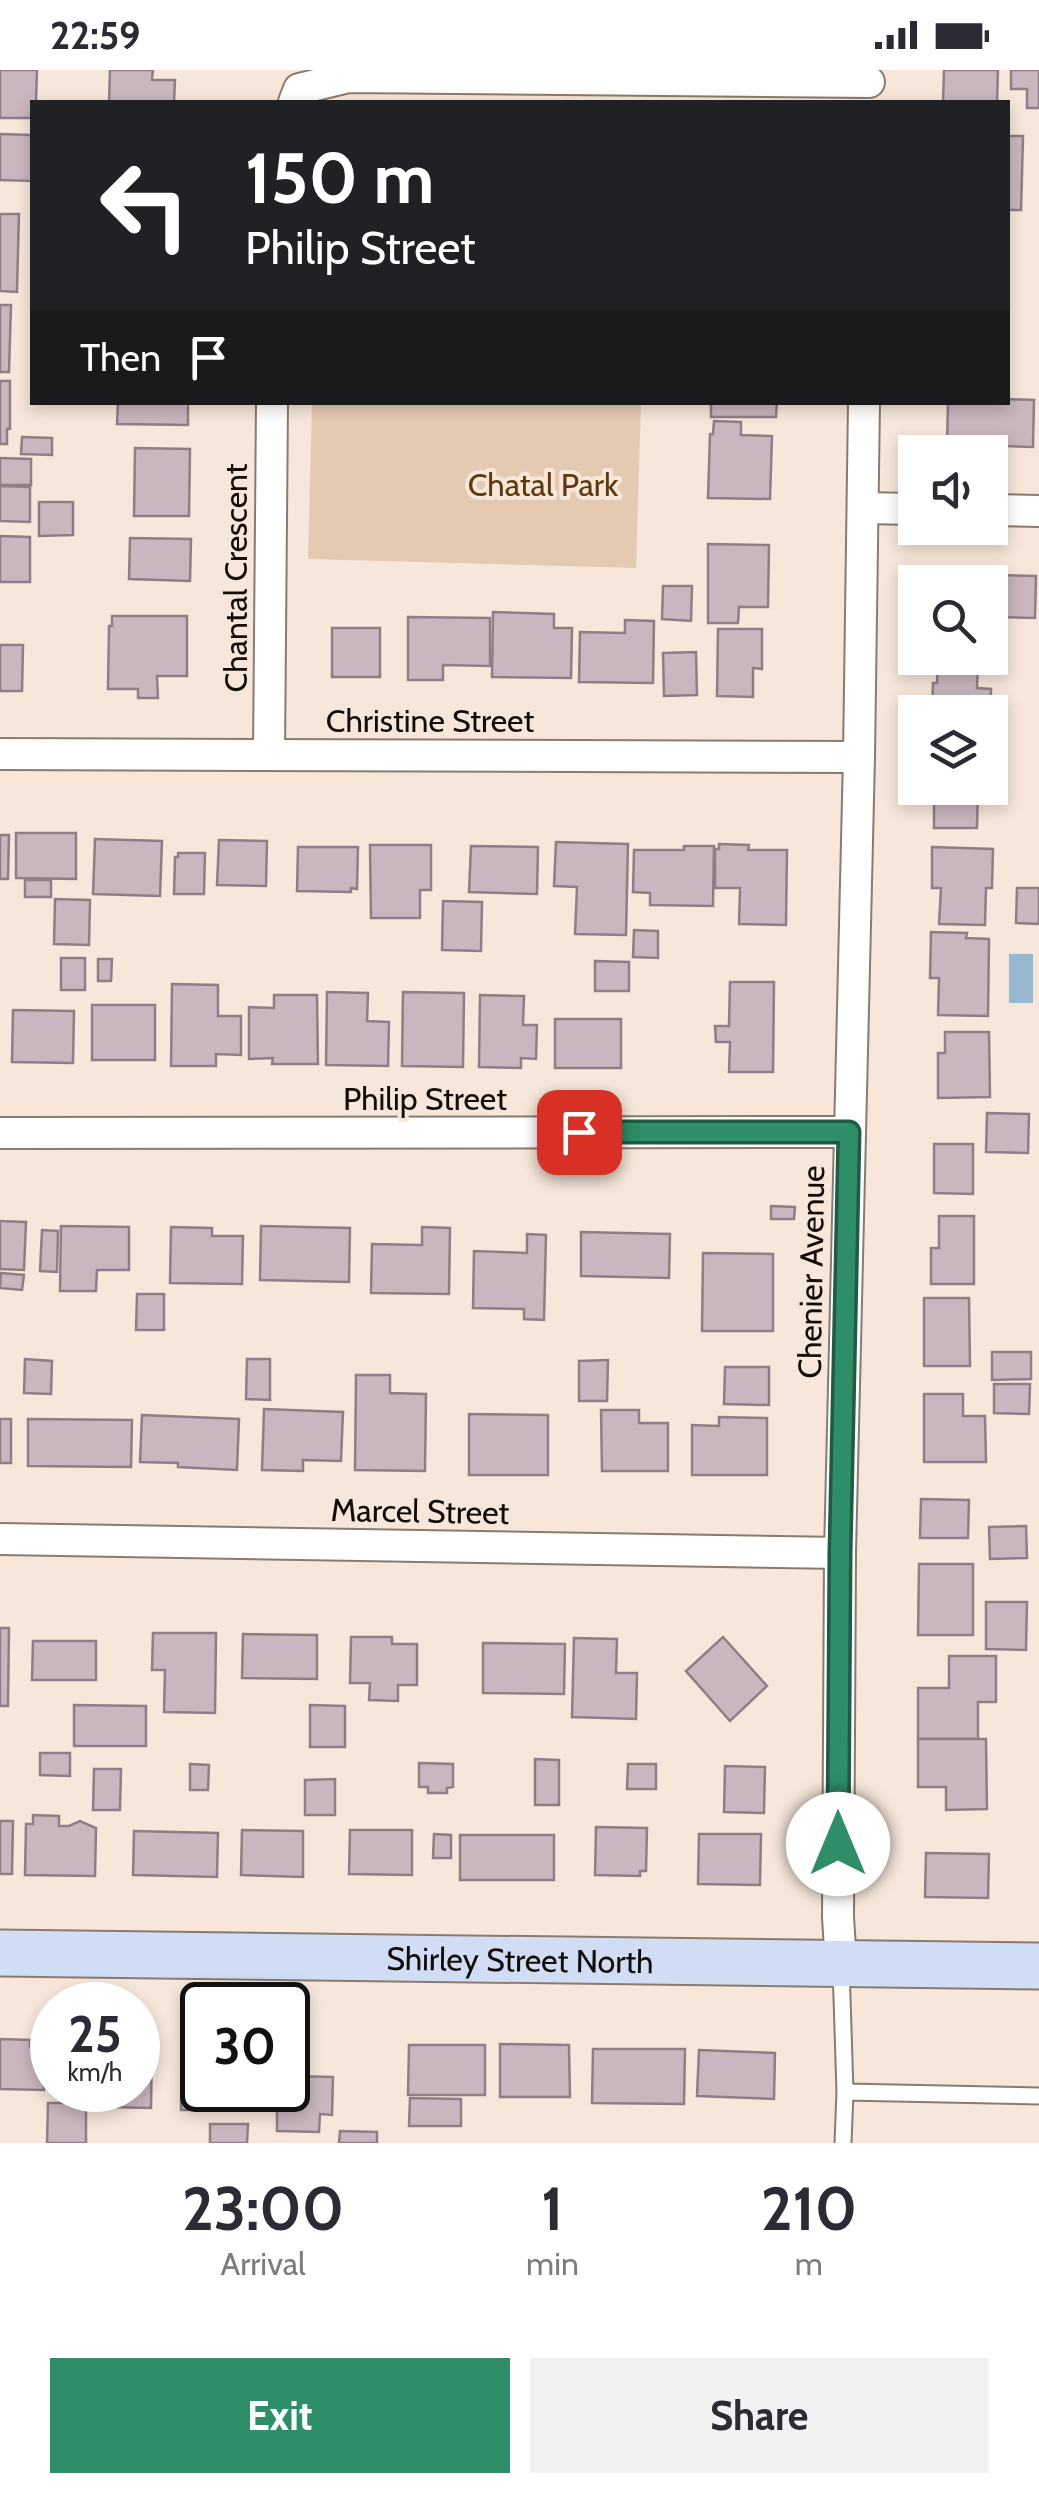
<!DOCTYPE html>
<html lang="en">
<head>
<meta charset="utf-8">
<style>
	:root { --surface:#fff; --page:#f2f2f3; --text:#2b2b33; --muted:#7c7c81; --accent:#2e8e67 }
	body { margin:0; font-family:Cabin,sans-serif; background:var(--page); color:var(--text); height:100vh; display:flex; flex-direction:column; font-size:38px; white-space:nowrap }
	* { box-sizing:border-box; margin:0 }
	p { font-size:32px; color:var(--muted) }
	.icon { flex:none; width:55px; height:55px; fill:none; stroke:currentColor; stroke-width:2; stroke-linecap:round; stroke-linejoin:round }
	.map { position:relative; height:2073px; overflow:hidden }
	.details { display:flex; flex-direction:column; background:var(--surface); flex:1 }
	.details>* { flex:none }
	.banner { position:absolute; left:30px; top:30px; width:980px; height:305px; border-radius:0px; box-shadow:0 5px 15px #0003; background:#202124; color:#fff; overflow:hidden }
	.fabs { position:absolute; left:898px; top:365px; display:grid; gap:20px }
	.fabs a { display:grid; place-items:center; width:110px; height:110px; border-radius:0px; background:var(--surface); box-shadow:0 5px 15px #0003; font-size:50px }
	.speed { position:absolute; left:30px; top:1912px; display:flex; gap:20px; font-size:50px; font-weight:700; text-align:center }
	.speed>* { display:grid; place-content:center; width:130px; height:130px; border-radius:50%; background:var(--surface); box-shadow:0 5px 15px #0003; line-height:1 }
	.speed small { font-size:25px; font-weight:400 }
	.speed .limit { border:5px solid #111; border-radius:15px; background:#fff; color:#111 }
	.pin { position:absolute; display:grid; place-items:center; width:85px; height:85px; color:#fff; margin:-42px; border-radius:20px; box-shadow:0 5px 15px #0006 }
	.me { position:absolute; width:110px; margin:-55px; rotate:0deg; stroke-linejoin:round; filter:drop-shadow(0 0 8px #0008) }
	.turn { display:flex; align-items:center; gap:35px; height:210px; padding:0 50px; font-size:45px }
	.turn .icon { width:130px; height:130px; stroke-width:2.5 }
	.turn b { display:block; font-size:70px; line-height:85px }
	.then { display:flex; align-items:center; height:95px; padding:0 50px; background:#0003; gap:20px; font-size:38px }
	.eta { display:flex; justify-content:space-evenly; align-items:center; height:170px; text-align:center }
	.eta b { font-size:60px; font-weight:700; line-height:70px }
	.primary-button { display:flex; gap:20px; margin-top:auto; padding:20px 50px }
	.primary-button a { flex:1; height:115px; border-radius:0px; background:var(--accent); color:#fff; font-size:40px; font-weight:700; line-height:115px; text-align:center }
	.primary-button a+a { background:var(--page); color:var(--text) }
	.status { display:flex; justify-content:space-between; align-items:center; height:70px; padding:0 50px; background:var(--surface); direction:ltr }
	.status svg { height:28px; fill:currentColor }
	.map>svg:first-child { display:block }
</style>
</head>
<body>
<div class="status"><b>22:59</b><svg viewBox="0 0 49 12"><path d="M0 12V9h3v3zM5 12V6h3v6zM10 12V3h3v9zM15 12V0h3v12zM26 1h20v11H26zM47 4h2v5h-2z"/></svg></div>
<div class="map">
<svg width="1039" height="2073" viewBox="0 0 1039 2073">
	<rect width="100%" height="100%" fill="#f7e7da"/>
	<polygon fill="#e5cab2" points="312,333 641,333 636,498 308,489"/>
	<rect fill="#97b9cf" x="1009" y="884" width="24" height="49"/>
	<g fill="#c9b6bf" stroke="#8f7e86" stroke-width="2.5">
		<polygon points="0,0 37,0 36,32 32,32 32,48 0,48"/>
		<polygon points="110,0 153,0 152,10 175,10 174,32 109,32"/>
		<polygon points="944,0 998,0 997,32 943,32"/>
		<polygon points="1011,0 1039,0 1039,38 1027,38 1027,19 1011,19"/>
		<polygon points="0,64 32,65 32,111 0,110"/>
		<polygon points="1008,66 1023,66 1021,140 1008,140"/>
		<polygon points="0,144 19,144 17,222 0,221"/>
		<polygon points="0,235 11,235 9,302 0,302"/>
		<polygon points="0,311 10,311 10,359 7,359 7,374 0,374"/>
		<polygon points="1008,329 1034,330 1033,377 947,374 948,332 1008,332"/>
		<polygon points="118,332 188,332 188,355 117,354"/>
		<polygon points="711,332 777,332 776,347 711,347"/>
		<polygon points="714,351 741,352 741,365 772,366 770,429 708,428 710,364 713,364"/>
		<polygon points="22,367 52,368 52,385 21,384"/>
		<polygon points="135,378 190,379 189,446 134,446"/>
		<polygon points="0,388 31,389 31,415 0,415"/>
		<polygon points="0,416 30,417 30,452 0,451"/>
		<polygon points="39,432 73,432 73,465 39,466"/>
		<polygon points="0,466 30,467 30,512 0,512"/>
		<polygon points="130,468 191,469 190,511 129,509"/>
		<polygon points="708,474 769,475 768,537 739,537 738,553 708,553"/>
		<polygon points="942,504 1036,506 1035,548 990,547 990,512 942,512"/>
		<polygon points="663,516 692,516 691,551 662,549"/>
		<polygon points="493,542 554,544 554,558 572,558 571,608 492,607"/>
		<polygon points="112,546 187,546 187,606 157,606 158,628 138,628 138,619 108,619 109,556 112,556"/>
		<polygon points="408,547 490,548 490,596 443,595 443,610 408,610"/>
		<polygon points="625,550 654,551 653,613 579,612 580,562 625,563"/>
		<rect x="332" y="558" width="48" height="49"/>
		<polygon points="718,559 762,559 762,599 753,598 753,627 717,626"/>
		<polygon points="0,575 23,575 22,621 0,621"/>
		<polygon points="696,582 697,625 664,626 663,583"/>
		<polygon points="938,590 978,591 977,618 991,619 990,642 932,642 933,613 937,613"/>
		<polygon points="934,718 978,718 977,758 934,758"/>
		<polygon points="16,763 76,763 76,809 16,808"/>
		<polygon points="0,765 9,765 8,809 0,809"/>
		<polygon points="95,769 162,771 160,826 93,824"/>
		<polygon points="219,770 267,771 266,816 217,815"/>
		<polygon points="556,772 628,774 626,865 575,864 577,817 554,816"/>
		<polygon points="719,774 749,775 748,780 787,780 786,855 739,854 740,818 715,818 715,779 719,779"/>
		<polygon points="370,775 431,775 431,820 420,820 420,848 371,848"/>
		<polygon points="471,776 538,777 537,824 469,822"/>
		<polygon points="684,776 714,776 713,836 650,835 650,823 633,822 634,780 684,780"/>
		<polygon points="298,777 358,777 357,819 351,818 351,822 297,821"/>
		<polygon points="932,777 993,779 992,818 986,818 985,855 939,854 941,818 932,818"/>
		<polygon points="178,783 205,783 204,824 174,824 175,787 178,787"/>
		<rect x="25" y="810" width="26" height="17"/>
		<polygon points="1017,818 1039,818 1039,854 1016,853"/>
		<polygon points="55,829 90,830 89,875 54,874"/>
		<polygon points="443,831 482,832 481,881 442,880"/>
		<polygon points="634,860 658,861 658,888 633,887"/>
		<polygon points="931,862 967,863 966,868 989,869 988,946 938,945 939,908 930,908"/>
		<rect x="61" y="888" width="24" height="32"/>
		<polygon points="98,889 112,889 111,911 98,911"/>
		<polygon points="595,891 629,892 629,921 595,921"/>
		<polygon points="730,912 774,912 773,1002 729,1002 730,972 716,972 715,956 729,956"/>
		<polygon points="172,914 218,915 218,946 241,946 241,985 216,984 216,996 171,996"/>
		<polygon points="327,922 368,923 367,951 389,952 388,996 326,995"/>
		<polygon points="403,922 464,923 463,997 402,996"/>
		<polygon points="274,925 317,925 318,994 272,994 273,988 249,989 249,937 274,938"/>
		<polygon points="480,925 524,926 523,955 537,955 536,989 521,988 521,998 479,997"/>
		<rect x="92" y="935" width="63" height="55"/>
		<polygon points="13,940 74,941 73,993 12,992"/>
		<rect x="555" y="949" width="66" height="49"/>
		<polygon points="945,962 989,962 990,1027 938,1028 938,983 945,983"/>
		<polygon points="987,1043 1029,1044 1028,1083 986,1082"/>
		<polygon points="934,1074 973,1074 973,1124 934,1123"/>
		<polygon points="771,1136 795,1137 794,1149 771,1149"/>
		<polygon points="939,1146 974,1146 974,1214 931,1214 931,1178 939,1178"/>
		<polygon points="0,1151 26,1152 24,1200 0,1199"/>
		<polygon points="61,1156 129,1157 129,1200 97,1200 96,1221 60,1221"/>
		<polygon points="261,1156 350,1158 349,1212 260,1210"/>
		<polygon points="171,1157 212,1158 212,1166 243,1166 242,1214 170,1213"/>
		<polygon points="422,1157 450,1158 449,1224 371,1223 372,1174 422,1175"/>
		<polygon points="42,1160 58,1161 57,1202 40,1201"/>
		<polygon points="581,1162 670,1164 669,1208 581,1206"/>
		<polygon points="527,1164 546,1165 544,1250 524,1249 524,1239 473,1238 474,1181 527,1183"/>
		<polygon points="703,1183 773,1184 773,1261 702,1261"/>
		<polygon points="1,1203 24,1205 22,1220 0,1218"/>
		<polygon points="137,1224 164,1224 164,1260 136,1260"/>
		<polygon points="924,1228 969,1228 970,1296 924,1296"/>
		<polygon points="992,1282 1031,1282 1031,1309 992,1310"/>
		<polygon points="25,1289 52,1291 51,1324 24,1323"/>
		<polygon points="247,1289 270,1289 270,1330 246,1329"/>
		<polygon points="608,1290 607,1331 579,1331 579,1291"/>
		<polygon points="725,1297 769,1297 769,1335 724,1334"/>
		<polygon points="356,1305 390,1305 390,1323 426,1324 425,1401 355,1400"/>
		<polygon points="994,1314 1030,1314 1029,1344 994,1343"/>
		<polygon points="924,1324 963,1324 963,1346 985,1346 986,1392 924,1392"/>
		<polygon points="264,1339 343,1342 341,1391 303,1390 303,1401 262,1400"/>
		<polygon points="601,1340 639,1340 639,1353 668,1353 668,1401 602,1401"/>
		<polygon points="469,1344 548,1345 548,1405 469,1405"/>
		<polygon points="142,1345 239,1349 237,1400 178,1397 178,1393 140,1392"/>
		<polygon points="719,1347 767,1348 767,1405 692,1405 692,1355 719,1356"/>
		<rect x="0" y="1349" width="11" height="44"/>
		<polygon points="28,1349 132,1350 131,1397 28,1396"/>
		<polygon points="921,1429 969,1430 968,1468 920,1468"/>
		<polygon points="1026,1456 1027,1488 990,1489 989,1457"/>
		<polygon points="919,1494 973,1494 973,1565 918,1565"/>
		<polygon points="986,1532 1027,1532 1026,1580 986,1579"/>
		<polygon points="0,1558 9,1558 8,1636 0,1636"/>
		<polygon points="153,1563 216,1563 215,1643 164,1642 165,1600 152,1600"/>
		<polygon points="243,1564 317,1565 317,1609 242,1608"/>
		<polygon points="351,1567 392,1567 392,1574 417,1574 417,1615 398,1615 398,1631 369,1630 370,1613 350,1613"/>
		<polygon points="723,1567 767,1616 730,1651 686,1601"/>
		<polygon points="574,1568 617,1569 616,1603 637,1603 636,1649 572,1647"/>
		<polygon points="33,1571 96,1571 96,1610 32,1610"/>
		<polygon points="483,1573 565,1574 564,1624 483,1623"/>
		<polygon points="949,1586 996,1586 996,1632 978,1632 978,1669 918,1669 918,1618 949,1618"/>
		<polygon points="74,1635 146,1636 146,1676 74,1676"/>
		<polygon points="310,1635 345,1636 345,1677 310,1677"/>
		<polygon points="918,1669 986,1669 987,1739 946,1740 946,1717 918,1717"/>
		<polygon points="40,1683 70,1683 70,1706 40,1705"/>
		<polygon points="535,1689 559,1690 559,1735 535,1735"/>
		<polygon points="419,1693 453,1694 453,1717 447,1718 447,1723 428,1723 428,1717 419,1717"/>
		<polygon points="190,1694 209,1695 208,1720 190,1720"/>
		<polygon points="628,1694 656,1694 656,1719 627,1719"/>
		<polygon points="725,1696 765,1697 764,1743 724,1742"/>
		<polygon points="94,1699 121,1699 120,1740 93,1740"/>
		<polygon points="335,1709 335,1745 305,1745 305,1710"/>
		<polygon points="33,1745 59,1746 59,1756 69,1756 80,1751 96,1758 95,1806 25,1805 26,1754 33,1754"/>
		<polygon points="0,1751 13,1751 12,1804 0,1804"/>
		<polygon points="596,1757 647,1758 646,1801 640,1801 640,1806 595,1805"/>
		<polygon points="242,1760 303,1761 303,1807 241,1805"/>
		<polygon points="350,1760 412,1760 412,1805 349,1804"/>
		<polygon points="134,1761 218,1763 217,1807 133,1805"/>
		<polygon points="434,1764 451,1765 451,1788 433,1788"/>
		<polygon points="699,1764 761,1764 760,1815 698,1814"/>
		<rect x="460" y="1765" width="94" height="45"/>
		<polygon points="926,1783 989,1784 988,1828 925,1827"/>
		<polygon points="0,1969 30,1970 30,1977 45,1977 44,2020 0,2019"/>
		<polygon points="138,1971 152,1971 151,2038 107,2037 108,2020 138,2020"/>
		<polygon points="182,1971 202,1972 202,2020 226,2020 225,2040 181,2040"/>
		<polygon points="500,1974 569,1975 570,2027 500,2027"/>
		<polygon points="409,1975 485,1975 485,2025 408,2025"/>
		<polygon points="593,1979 685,1979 684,2034 592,2033"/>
		<polygon points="699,1980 775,1983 774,2029 697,2026"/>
		<polygon points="288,2006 333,2007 332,2045 320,2044 319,2062 277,2061 277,2020 288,2020"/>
		<polygon points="410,2028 461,2029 461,2056 409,2056"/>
		<polygon points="48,2033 86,2033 86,2073 47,2073"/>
		<polygon points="210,2054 248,2054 247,2073 210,2073"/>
		<polygon points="340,2061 377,2062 377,2073 339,2073"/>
	</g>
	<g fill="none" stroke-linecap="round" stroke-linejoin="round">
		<g stroke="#897b6f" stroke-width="19">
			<g id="lane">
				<polyline points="841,1896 845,2022"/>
				<polyline points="843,2073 845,2022 1039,2026"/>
			</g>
		</g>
		<g stroke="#897b6f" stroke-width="34">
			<g id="street">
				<polyline points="294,32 299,19 349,7 869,12"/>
				<polyline points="863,438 915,439"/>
				<polyline points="990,440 1039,441"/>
				<polyline points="0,684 859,687"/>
				<polyline points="269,684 272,332"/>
				<polyline points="0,1063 849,1062"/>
				<polyline points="0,1469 840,1483"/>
				<polyline points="841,1894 838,1847 840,1483 859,687 864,332"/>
			</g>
		</g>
		<g stroke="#897b6f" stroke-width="49">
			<g id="secondary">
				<path id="s1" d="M0 1883 1039 1896"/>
			</g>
		</g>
		<use href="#lane" stroke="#fff" stroke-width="15"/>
		<use href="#street" stroke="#fff" stroke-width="30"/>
		<use href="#secondary" stroke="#d0ddf4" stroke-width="45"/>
	</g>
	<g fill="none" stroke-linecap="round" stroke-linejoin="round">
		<g stroke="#1e5c43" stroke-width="25">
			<polyline id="route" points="579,1062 849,1062 840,1483 838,1774"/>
		</g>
		<use href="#route" stroke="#2e8e67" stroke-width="18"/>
	</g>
	<g text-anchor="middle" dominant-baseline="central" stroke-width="8" stroke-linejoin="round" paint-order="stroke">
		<g font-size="32" fill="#5f380c" stroke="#f7e7da">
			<text x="543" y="414">Chatal Park</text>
		</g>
		<g font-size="32" fill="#120d09" stroke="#f7e7da">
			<text transform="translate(235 508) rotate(-90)">Chantal Crescent</text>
			<text x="430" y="650">Christine Street</text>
			<text x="425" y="1028">Philip Street</text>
			<text transform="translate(811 1202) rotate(-89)">Chenier Avenue</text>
			<text transform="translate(420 1441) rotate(1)">Marcel Street</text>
			<text stroke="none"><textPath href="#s1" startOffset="520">Shirley Street North</textPath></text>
		</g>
	</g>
</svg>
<div class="fabs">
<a><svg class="icon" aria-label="sound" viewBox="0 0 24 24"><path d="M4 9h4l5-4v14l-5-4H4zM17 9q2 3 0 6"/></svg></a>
<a><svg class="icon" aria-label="search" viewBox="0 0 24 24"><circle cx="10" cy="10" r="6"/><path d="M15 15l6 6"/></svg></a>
<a><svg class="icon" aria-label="layers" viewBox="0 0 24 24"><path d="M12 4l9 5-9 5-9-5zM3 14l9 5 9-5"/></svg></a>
</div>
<div class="speed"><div>25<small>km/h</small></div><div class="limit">30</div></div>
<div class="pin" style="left:579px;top:1062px;background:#d93025"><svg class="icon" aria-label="arrive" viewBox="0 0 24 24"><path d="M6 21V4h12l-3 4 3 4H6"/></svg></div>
<svg class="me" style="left:838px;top:1774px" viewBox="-20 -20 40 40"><circle r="19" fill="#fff"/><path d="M0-13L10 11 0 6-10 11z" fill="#2e8e67"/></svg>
<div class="banner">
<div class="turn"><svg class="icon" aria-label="left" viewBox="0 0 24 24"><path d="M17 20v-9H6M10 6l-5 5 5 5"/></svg><div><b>150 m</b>Philip Street</div></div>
<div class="then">Then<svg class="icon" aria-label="arrive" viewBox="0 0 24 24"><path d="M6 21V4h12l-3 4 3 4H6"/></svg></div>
</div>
</div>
<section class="details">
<div class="eta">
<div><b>23:00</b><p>Arrival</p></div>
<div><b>1</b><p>min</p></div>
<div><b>210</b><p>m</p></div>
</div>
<div class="primary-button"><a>Exit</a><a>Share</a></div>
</section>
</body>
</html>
